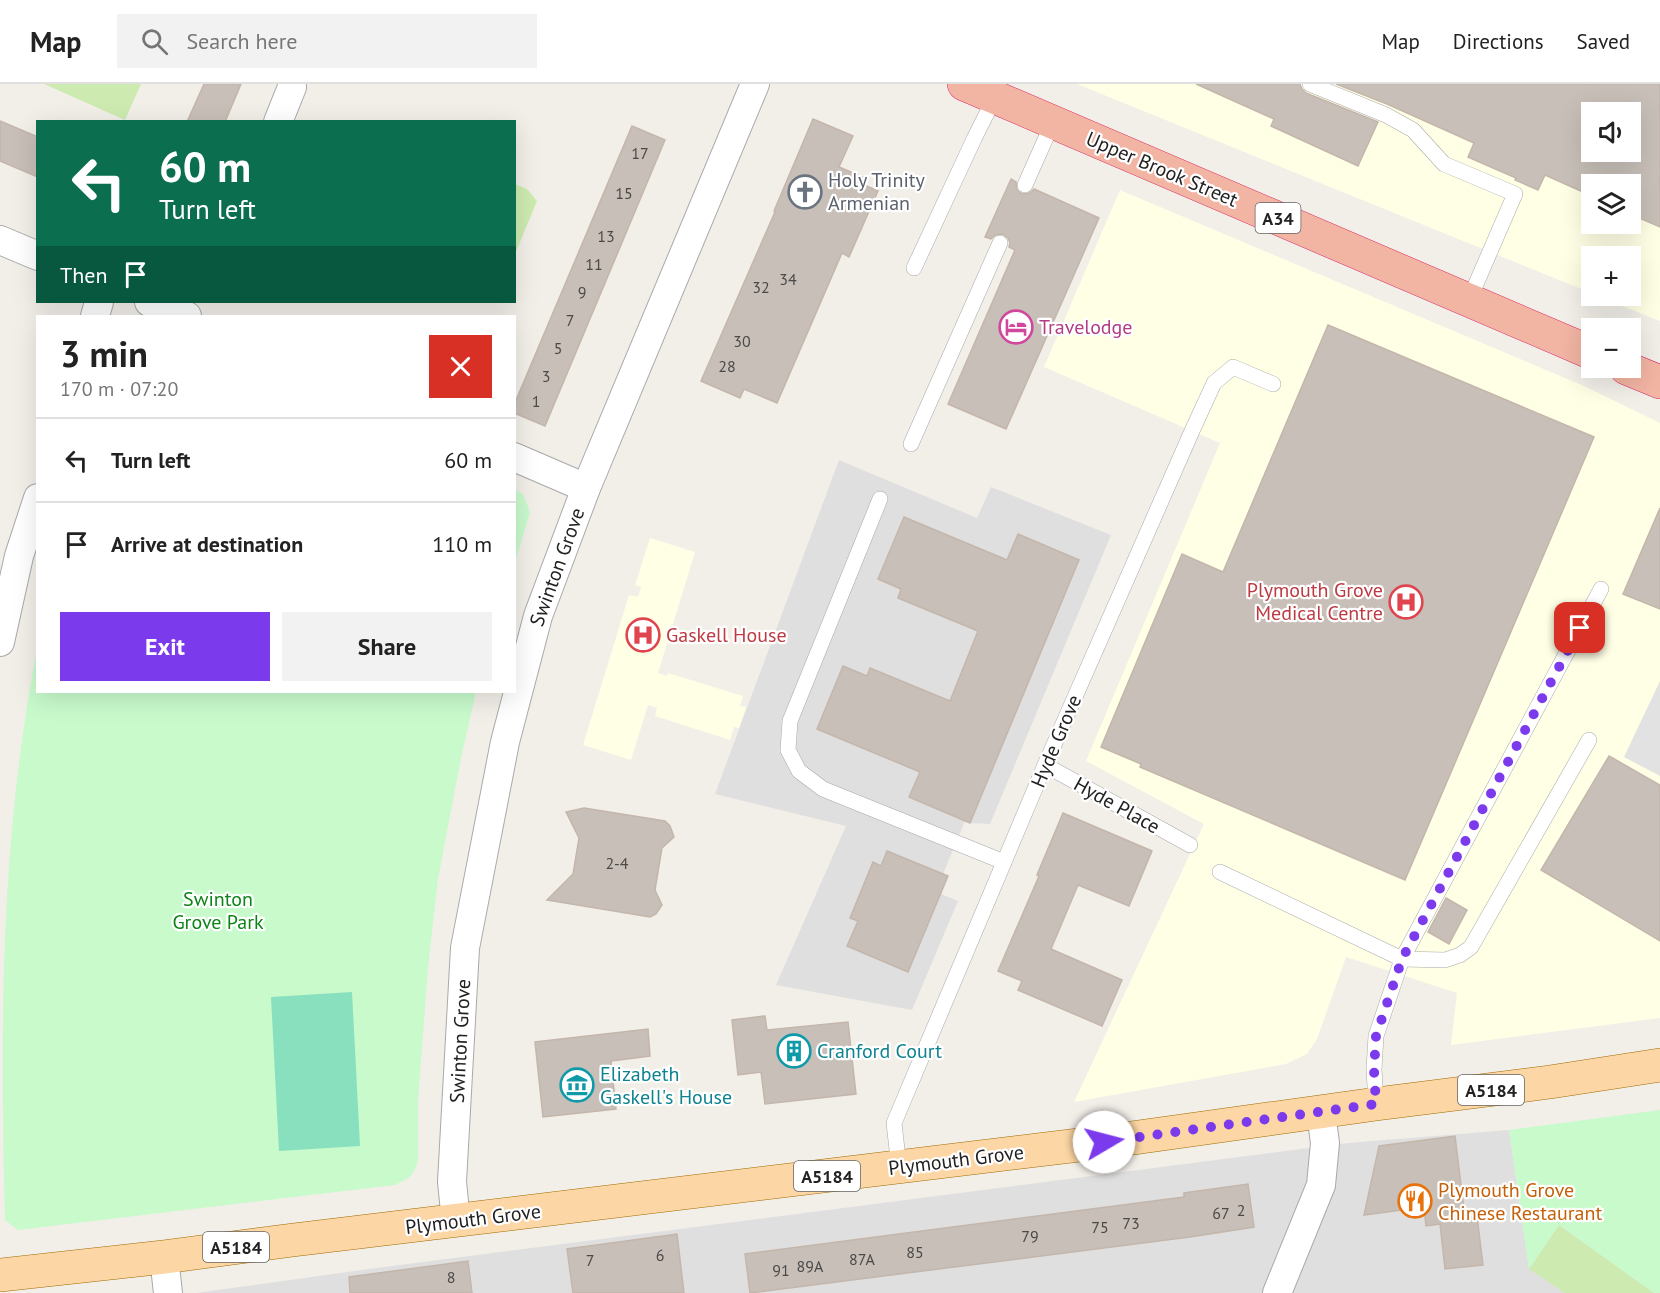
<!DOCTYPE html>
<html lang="en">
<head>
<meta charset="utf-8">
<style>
	:root { --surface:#fff; --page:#f2f2f2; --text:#222; --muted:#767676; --line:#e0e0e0; --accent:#7c3aed }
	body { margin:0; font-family:"PT Sans",sans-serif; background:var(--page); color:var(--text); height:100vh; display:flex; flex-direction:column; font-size:22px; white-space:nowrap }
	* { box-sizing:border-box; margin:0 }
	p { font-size:20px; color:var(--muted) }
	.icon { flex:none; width:33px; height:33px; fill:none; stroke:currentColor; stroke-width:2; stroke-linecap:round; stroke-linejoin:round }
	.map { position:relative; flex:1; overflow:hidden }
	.details { position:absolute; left:36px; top:231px; width:480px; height:378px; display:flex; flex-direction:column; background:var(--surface); border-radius:0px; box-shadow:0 6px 24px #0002 }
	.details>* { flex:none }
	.guide { position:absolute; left:36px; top:36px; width:480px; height:183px; border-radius:0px; box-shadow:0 6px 24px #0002; background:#0b6e4f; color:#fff; overflow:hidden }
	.controls { position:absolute; left:1581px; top:18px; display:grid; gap:12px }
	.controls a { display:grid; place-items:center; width:60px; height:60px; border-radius:0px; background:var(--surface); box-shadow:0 6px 24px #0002; font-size:30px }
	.pin { position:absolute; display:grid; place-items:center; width:51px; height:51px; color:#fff; margin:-26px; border-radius:12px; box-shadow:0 3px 9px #0006 }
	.me { position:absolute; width:66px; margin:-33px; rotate:82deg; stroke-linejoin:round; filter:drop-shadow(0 0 4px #0008) }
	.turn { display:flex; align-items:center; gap:21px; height:126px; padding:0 24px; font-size:27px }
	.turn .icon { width:78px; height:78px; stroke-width:2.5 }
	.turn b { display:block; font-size:42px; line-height:51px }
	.then { display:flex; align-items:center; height:57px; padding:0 24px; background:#0003; gap:12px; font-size:22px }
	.round { display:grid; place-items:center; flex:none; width:63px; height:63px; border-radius:0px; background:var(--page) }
	.headline { display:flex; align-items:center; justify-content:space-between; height:102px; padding:0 24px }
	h1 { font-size:36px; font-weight:700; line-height:45px }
	.cta { display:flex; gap:12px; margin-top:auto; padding:12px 24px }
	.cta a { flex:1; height:69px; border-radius:0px; background:var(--accent); color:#fff; font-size:24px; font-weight:700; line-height:69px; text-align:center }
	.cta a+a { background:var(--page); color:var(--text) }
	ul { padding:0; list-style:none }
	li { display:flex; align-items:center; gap:18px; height:84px; padding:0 24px; border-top:2px solid var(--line) }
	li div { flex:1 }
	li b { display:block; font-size:22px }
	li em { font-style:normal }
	header { display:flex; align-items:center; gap:36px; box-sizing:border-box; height:84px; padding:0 30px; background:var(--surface); border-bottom:2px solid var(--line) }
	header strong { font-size:28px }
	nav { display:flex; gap:33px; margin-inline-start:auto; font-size:21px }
	.search { width:420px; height:54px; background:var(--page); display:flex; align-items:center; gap:15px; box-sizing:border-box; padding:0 21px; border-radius:0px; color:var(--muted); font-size:22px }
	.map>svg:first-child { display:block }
</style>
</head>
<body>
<header>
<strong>Map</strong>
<div class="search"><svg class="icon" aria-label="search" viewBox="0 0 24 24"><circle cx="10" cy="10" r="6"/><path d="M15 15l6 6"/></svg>Search here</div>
<nav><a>Map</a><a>Directions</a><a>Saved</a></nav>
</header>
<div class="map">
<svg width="1660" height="1209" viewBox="0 0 1660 1209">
	<rect width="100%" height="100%" fill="#f2efe9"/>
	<g fill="#e0dfdf">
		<polygon points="839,376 977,434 991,403 1111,451 990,740 970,739 965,737 943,790 948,792 941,810 958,817 912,926 776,901 846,742 715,710"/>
		<polygon points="1509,1046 1529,1184 1559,1141 1654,1209 196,1209 369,1185 1348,1059"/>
	</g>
	<g fill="#ffffe5" fill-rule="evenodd">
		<path d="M1077 0H1660V237L1597 212H1630V172H1592L1591 209ZM1592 28H1630V68H1592ZM1592 100H1630V140H1592Z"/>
		<polygon points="1120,106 1584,302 1660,339 1660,934 1451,961 1457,909 1346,873 1317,955 1307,970 1286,980 1074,1018 1204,740 1086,677 1220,359 1044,283"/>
		<polygon points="650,454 695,468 658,589 667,592 668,589 743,612 740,622 746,623 739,644 734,643 730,656 655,632 657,624 648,621 631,676 583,661 629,511 638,513 641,503 635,501"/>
	</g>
	<g fill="#cdebb0">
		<polygon points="44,0 141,0 125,36"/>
		<polygon points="515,100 527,105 537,117 515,170"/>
		<polygon points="1559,1141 1654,1209 1565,1209 1529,1185"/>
	</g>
	<g fill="#c8facc">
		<polygon points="515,406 523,410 530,428 515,478"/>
		<path d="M37 566 38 608H476L461 674 438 795 428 883 418 1017V1077L413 1089 407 1095 395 1101 18 1146 5 1136C0 945 0 754 37 566Z"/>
		<polygon points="1660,1026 1660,1209 1654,1209 1559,1141 1529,1185 1509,1046"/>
	</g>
	<polygon fill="#88e0be" points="352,908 360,1062 279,1067 271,913"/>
	<polygon fill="#e2e2e2" points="1660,597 1660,692 1624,673"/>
	<g fill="#c7bfb8" stroke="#c4b6ab" stroke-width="1.5" fill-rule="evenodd">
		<polygon points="204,0 241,0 225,38 187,38"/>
		<polygon points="1196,0 1300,0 1302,5 1306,9 1378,38 1358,82 1271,42 1274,35"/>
		<path d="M1336 0H1660V143L1630 130V100H1592V112L1545 91 1538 106 1515 96 1516 94 1468 73 1474 59 1387 20ZM1592 28H1630V68H1592Z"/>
		<polygon points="813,35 853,52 839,83 865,94 862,100 878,107 849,173 842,169 777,319 744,305 740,314 701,297 775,128 774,127"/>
		<polygon points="0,37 38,53 38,93 0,77"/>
		<polygon points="632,42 665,56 545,342 514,329 514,321"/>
		<polygon points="1011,95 1016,98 1017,106 1022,110 1030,109 1034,105 1099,134 1006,345 948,320 1015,166 1009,163 1010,159 1008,154 1003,150 995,151 991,155 985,153"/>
		<polygon points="1328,241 1594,353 1405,796 1140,683 1141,680 1101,663 1182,470 1223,488"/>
		<polygon points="1660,424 1660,525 1623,510"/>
		<polygon points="904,433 1007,476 1018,450 1079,476 970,739 909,713 920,688 817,645 843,582 867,592 870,584 950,617 978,547 898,514 901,505 878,495"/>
		<polygon points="1609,672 1660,701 1660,857 1541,786"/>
		<polygon points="584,724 665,737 670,742 674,753 662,764 655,806 662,821 656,830 650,833 547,816 573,790 579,754 566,728"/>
		<polygon points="1063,729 1152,767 1129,822 1078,801 1051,865 1122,896 1102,942 1018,906 1022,897 998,887 1039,792 1037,791"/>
		<polygon points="887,767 948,792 908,888 847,862 858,837 850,834 873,778 881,782"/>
		<polygon points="1446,814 1467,826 1449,860 1428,848"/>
		<polygon points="765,932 767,946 848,938 856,1010 765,1020 761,988 738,991 732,936"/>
		<polygon points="648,945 650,972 611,977 616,1025 543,1033 535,958"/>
		<polygon points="1455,1052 1465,1133 1477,1132 1483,1181 1445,1185 1440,1140 1426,1142 1424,1123 1364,1131 1379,1062"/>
		<polygon points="1248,1100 1254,1143 1190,1153 750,1209 745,1170 1184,1113 1184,1109"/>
		<polygon points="677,1150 684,1209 573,1209 567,1165"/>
		<polygon points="468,1177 472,1209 350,1209 349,1193"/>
	</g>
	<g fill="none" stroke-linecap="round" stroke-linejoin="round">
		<g stroke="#a9a9a9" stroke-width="16">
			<g id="service">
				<polyline points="1310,0 1386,31 1413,46 1444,80 1515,110 1469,216"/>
				<polyline points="1025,101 1053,38"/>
				<polyline points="914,184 974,55 995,13"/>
				<polyline points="911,360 1000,159"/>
				<polyline points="880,415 790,637 788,666 799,687 823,705 1004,778"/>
				<polyline points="1045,681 1190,761"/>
				<polyline points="1220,788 1402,875 1445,876 1460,871 1471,863 1589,656"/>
				<polyline points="1376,1020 1374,985 1376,952 1402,875 1601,505"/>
				<polyline points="899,1083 894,1039 1045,681 1192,347 1214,299 1233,283 1273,300"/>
			</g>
		</g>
		<g stroke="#a9a9a9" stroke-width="30">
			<g id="minor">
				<polyline points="278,38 292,3"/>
				<polyline points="0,156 38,172"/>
				<polyline points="149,218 187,232"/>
				<polyline points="95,232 99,218"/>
				<polyline points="514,373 586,404"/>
				<polyline points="0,558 19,472 38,414"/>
				<polyline points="456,1137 452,1098 465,864 505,658 538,532 586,404 755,0"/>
				<polyline points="164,1173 168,1209"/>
				<polyline points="1277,1209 1321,1101 1325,1059 1321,1029"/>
			</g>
		</g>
		<g stroke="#a06b00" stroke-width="34">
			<polyline id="primary" points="0,1191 164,1173 293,1156 1104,1058 1376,1020 1550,998 1660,981"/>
		</g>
		<g stroke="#dc2a67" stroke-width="34">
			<g id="trunk">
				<polyline points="964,0 1592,269"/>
				<polyline points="1626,284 1660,298"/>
			</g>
		</g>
		<use href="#service" stroke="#fff" stroke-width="15"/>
		<use href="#minor" stroke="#fff" stroke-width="28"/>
		<use href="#primary" stroke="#fcd6a4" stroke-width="33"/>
		<use href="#trunk" stroke="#f2b4a3" stroke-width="33"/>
	</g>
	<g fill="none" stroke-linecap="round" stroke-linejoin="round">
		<polyline stroke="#7c3aed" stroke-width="10" stroke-dasharray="0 18" points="1104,1058 1376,1020 1374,986 1376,952 1402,875 1580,544"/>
	</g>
	<defs>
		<g id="church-ring" transform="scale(1.725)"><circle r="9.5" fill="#fff" stroke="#6b7280" stroke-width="1.5"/><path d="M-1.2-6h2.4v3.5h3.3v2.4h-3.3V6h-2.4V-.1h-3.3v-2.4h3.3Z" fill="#6b7280"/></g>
		<g id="hotel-ring" transform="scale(1.725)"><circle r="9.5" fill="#fff" stroke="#d1479c" stroke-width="1.5"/><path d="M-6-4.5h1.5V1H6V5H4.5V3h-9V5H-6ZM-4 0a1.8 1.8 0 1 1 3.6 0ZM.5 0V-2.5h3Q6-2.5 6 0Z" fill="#d1479c"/></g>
		<g id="hospital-ring" transform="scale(1.725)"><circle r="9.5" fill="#fff" stroke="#e0444e" stroke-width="1.5"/><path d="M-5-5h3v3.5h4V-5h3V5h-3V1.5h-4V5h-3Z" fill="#e0444e"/></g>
		<g id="building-ring" transform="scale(1.725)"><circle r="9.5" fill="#fff" stroke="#0f9aa8" stroke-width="1.5"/><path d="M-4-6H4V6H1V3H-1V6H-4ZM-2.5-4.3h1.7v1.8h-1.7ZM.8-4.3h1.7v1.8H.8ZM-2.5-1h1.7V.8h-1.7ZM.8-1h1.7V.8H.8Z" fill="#0f9aa8"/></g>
		<g id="museum-ring" transform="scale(1.725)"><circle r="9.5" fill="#fff" stroke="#0f9aa8" stroke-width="1.5"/><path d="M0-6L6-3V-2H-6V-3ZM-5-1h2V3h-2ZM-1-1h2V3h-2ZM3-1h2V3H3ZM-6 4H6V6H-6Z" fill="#0f9aa8"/></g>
		<g id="restaurant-ring" transform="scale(1.725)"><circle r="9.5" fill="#fff" stroke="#e8710a" stroke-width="1.5"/><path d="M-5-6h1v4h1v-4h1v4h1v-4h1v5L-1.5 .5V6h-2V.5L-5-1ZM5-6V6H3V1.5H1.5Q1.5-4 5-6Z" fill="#e8710a"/></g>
	</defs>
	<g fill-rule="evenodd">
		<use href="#church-ring" x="805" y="108"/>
		<use href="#hotel-ring" x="1016" y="243"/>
		<use href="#hospital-ring" x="1406" y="518"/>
		<use href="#hospital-ring" x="643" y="551"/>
		<use href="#building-ring" x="794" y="967"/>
		<use href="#museum-ring" x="577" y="1001"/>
		<use href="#restaurant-ring" x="1415" y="1117"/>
	</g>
	<g text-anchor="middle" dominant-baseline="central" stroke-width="4.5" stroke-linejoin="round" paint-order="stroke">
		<g font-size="16" fill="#4b4948">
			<text x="640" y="69">17</text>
			<text x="624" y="109">15</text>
			<text x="606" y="152">13</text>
			<text x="594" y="180">11</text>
			<text x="788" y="195">34</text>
			<text x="761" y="203">32</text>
			<text x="582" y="208">9</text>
			<text x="570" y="236">7</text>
			<text x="742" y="257">30</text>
			<text x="558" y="264">5</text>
			<text x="727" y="282">28</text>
			<text x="546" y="292">3</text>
			<text x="536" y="317">1</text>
			<text x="617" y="779">2-4</text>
			<text x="1241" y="1126">2</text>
			<text x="1221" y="1129">67</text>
			<text x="1131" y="1139">73</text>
			<text x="1100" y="1143">75</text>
			<text x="1030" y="1152">79</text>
			<text x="915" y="1168">85</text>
			<text x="660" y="1171">6</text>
			<text x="862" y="1175">87A</text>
			<text x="590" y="1176">7</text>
			<text x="810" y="1182">89A</text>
			<text x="781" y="1186">91</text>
			<text x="451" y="1193">8</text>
		</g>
		<g fill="#fff" stroke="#646464" stroke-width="1.5">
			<rect x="1255.5" y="119" width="45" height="30" rx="4.5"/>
			<rect x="1458" y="991" width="66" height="30" rx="4.5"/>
			<rect x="794" y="1077" width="66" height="30" rx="4.5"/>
			<rect x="203" y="1148" width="66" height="30" rx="4.5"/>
		</g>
		<g font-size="18" font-weight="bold" fill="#222">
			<text x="1278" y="134">A34</text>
			<text x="1491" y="1006">A5184</text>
			<text x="827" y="1092">A5184</text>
			<text x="236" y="1163">A5184</text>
		</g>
		<g font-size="20" fill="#222" stroke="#fff">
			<text transform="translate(1162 85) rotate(23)">Upper Brook Street</text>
			<text transform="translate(557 483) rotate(-70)">Swinton Grove</text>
			<text transform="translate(1056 657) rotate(-67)">Hyde Grove</text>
			<text transform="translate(1117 721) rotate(29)">Hyde Place</text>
			<text transform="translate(460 957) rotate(-87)">Swinton Grove</text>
			<text transform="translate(956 1076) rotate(-7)">Plymouth Grove</text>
			<text transform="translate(473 1135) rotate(-7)">Plymouth Grove</text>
		</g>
		<g font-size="20" fill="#5b616d" stroke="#fff" text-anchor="start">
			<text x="828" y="96">Holy Trinity<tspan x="828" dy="23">Armenian</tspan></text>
		</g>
		<g font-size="20" fill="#b23c85" stroke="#fff" text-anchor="start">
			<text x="1039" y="243">Travelodge</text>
		</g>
		<g font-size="20" fill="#be3a42" stroke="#fff" text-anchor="end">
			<text x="1383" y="506">Plymouth Grove<tspan x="1383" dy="23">Medical Centre</tspan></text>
			<text x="666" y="551" text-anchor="start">Gaskell House</text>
		</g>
		<g font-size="20" fill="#0c8416" stroke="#fff">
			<text x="218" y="815">Swinton<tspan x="218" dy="23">Grove Park</tspan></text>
		</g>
		<g font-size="20" fill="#0d838f" stroke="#fff" text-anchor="start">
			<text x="817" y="967">Cranford Court</text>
			<text x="600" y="990">Elizabeth<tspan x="600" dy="23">Gaskell's House</tspan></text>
		</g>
		<g font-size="20" fill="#c56008" stroke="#fff" text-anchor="start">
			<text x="1438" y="1106">Plymouth Grove<tspan x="1438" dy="23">Chinese Restaurant</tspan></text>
		</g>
	</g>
</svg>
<div class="controls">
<a><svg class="icon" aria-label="sound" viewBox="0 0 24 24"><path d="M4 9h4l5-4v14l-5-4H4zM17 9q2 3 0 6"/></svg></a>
<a><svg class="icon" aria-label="layers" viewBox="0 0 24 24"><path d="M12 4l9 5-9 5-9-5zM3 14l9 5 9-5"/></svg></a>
<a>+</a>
<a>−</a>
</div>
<div class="pin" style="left:1580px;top:544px;background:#d93025"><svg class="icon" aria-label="arrive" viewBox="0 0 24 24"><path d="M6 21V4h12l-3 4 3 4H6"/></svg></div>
<svg class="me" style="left:1104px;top:1058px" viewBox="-20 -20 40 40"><circle r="19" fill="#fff"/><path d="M0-13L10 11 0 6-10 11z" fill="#7c3aed"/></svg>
<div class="guide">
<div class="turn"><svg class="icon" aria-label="left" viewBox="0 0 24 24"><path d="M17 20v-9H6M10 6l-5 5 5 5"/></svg><div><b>60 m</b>Turn left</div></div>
<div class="then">Then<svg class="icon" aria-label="arrive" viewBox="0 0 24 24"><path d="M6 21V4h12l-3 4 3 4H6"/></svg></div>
</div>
<section class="details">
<div class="headline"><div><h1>3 min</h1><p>170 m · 07:20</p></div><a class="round" style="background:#d93025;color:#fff"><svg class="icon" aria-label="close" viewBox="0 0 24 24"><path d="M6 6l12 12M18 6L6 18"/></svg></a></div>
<ul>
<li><svg class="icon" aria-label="left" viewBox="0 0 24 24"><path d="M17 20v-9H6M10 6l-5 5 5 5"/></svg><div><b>Turn left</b></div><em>60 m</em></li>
<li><svg class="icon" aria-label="arrive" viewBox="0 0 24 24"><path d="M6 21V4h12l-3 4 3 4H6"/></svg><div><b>Arrive at destination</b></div><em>110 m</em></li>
</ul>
<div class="cta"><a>Exit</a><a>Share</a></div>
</section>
</div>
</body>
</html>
